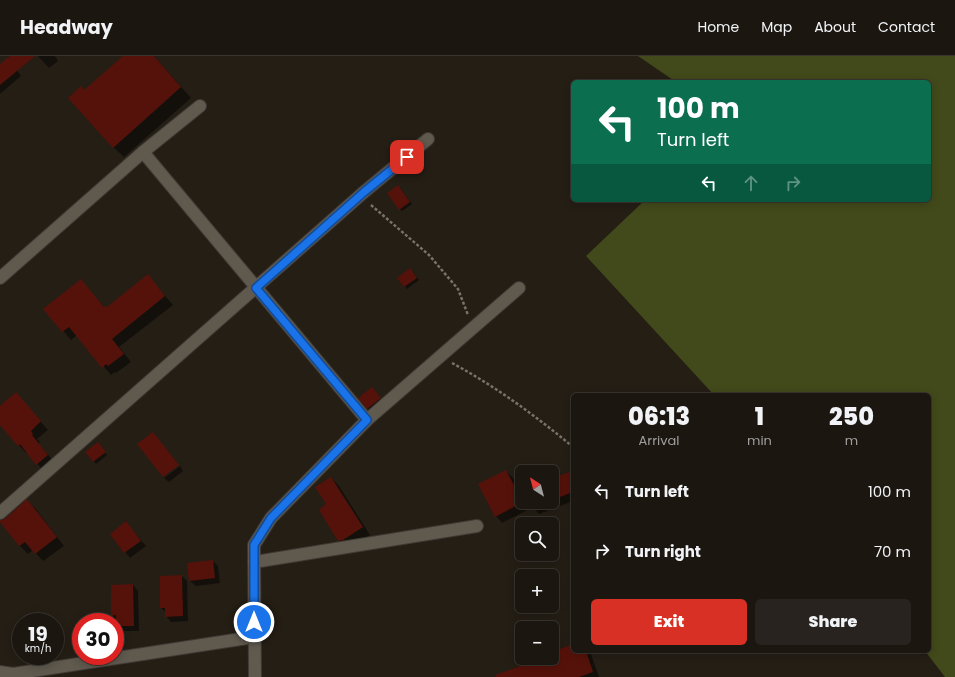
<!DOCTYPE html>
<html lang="en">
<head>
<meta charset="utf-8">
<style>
	:root { --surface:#1b1610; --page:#28231e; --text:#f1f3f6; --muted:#a09f9f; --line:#393530; --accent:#d93025 }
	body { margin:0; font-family:Poppins,sans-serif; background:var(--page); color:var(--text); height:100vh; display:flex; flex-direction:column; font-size:15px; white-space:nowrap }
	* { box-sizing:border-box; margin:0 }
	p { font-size:13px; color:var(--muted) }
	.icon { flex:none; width:22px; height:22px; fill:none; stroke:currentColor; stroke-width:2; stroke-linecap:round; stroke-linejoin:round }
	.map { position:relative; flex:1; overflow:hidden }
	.details { position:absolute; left:571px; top:337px; width:360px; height:260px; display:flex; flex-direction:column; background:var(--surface); border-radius:6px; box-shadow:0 2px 10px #0003,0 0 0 1px var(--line) }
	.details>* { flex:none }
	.top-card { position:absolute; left:571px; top:24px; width:360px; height:122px; border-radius:6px; box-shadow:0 2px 10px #0003,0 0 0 1px var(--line); background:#0b6e4f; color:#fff; overflow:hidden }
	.needle { width:26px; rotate:324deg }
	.buttons { position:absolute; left:515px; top:409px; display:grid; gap:8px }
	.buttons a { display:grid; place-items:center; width:44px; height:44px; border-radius:6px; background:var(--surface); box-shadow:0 2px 10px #0003,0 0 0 1px var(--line); font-size:20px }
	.speed { position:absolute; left:12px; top:557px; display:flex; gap:8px; font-size:20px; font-weight:700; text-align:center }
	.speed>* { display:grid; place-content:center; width:52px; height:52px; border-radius:50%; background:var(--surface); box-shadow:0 2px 10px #0003,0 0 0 1px var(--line); line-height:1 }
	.speed small { font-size:10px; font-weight:400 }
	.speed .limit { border:6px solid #d22; background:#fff; color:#111 }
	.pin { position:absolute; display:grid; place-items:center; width:34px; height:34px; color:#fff; margin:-17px; border-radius:8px; box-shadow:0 2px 6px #0006 }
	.me { position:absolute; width:44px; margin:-22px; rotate:0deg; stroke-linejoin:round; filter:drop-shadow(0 0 3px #0008) }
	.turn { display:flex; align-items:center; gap:14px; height:84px; padding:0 20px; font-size:18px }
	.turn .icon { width:52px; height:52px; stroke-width:2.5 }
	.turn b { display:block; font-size:28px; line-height:34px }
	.lanes { display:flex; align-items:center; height:38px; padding:0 20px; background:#0003; justify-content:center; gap:20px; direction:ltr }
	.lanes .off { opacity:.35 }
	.eta { display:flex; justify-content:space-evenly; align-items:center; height:68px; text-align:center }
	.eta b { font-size:24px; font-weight:800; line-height:28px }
	.button { display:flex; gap:8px; margin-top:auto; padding:8px 20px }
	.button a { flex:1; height:46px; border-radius:6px; background:var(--accent); color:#fff; font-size:16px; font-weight:800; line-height:46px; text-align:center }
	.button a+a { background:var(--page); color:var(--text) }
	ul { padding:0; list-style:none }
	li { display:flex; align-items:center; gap:12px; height:60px; padding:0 20px }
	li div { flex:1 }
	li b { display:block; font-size:15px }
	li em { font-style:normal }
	header { display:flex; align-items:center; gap:24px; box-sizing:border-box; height:56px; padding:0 20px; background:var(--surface); border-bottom:1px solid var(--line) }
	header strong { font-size:19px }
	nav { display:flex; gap:22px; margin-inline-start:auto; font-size:14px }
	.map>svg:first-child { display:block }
</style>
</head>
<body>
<header>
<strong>Headway</strong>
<nav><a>Home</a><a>Map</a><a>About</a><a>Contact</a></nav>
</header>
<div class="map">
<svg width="955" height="621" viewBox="0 0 955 621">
	<rect width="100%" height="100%" fill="#241e15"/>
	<polygon fill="#424a1b" points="638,0 955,0 955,621 945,621 925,595 929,595 929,339 714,339 586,200 645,144 929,144 929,26 676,26"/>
	<g fill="#0007">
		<polygon points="38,0 55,0 58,5 49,12"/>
		<polygon points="124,0 154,0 191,42 124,101 113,91 85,35"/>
		<polygon points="12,8 21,20 0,38 0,9"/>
		<polygon points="400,132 412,148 402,155 400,153"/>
		<polygon points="412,215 419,224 407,233 398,222"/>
		<polygon points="148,220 173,249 119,291 131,306 116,317 115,316 111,319 77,279 71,284 45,253 81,224 105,252 107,253"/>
		<polygon points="374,334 382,344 370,354 368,352"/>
		<polygon points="16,338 48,374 37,383 40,386 38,387 55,407 44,416 28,396 26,397 19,389 0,367 0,352"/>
		<polygon points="153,377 178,408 163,420"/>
		<polygon points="100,390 107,399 96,408 93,405"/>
		<polygon points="180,410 183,415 169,426 164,422"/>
		<polygon points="506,415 513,422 520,435 522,435 522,446 552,446 552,424 573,416 573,445 539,458 533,451 502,467 496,460"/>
		<polygon points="331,422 339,430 370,479 352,492 347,492 339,484 328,449"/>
		<polygon points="27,444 35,452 64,490 43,505 33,494 28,498 20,490 0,465 5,464"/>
		<polygon points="126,467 146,490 130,502 111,478"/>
		<polygon points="213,505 218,510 220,527 196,530 190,525"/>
		<polygon points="182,520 187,525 188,565 171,566 166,560 166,556 161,552"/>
		<polygon points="133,529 138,535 139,575 122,575 117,570 117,564 112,559"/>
		<polygon points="573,589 573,595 590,595 599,621 504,621 546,602 552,602 552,600"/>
	</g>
	<g fill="#55120a">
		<polygon points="10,0 35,0 0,29 0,8"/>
		<polygon points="123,0 154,0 181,31 113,92 68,42 81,30 84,34"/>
		<polygon points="398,129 410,146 399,154 387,137"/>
		<polygon points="410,212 417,222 404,231 397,222"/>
		<polygon points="148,218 165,240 112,283 124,298 108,310 106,308 102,312 69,271 62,276 43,253 81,223 104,251 105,250 107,251"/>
		<polygon points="372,331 381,342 367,353 358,342"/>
		<polygon points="16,336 41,365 31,375 33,378 32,379 48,399 36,409 20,388 18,390 0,369 0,350"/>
		<polygon points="153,376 179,409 163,421 137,388"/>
		<polygon points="98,386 106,396 93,406 85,396"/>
		<polygon points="506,414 523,446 495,461 478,428"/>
		<polygon points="573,415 573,436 552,444 552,422"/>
		<polygon points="331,421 363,471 343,484 338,485 319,454 326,448 315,431"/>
		<polygon points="27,443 57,481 35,498 25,486 19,490 0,466 0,464 5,463"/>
		<polygon points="126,465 141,485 124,497 110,478"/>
		<polygon points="213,504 215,522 189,525 187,507"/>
		<polygon points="182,519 183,560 165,561 165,552 160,552 160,520"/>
		<polygon points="133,528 134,570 116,570 116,559 111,560 111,529"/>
		<polygon points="573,588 573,595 586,595 593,616 579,621 496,621 495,619 543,602 552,602 552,596"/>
	</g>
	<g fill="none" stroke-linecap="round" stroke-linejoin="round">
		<g stroke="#3e3934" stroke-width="14">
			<g id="minor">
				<polyline points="143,96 367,364"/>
				<polyline points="0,222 143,96 200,50"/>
				<polyline points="0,457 364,136 428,83"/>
				<polyline points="254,506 477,470"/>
				<polyline points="0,616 13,618 254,581"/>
				<polyline points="255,621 254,489 271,462 367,364 519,232"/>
			</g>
		</g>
		<g stroke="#77726b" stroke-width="2.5" stroke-dasharray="3 2" stroke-linecap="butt">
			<polyline points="371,149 429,199 458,233 468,259"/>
			<path d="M452 307C495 330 536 360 573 391"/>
		</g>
		<use href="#minor" stroke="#5f594e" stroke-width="12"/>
	</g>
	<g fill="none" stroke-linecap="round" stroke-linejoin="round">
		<g stroke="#114b97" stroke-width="10">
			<polyline id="route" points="254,566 254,489 271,462 367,364 256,232 364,136 407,101"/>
		</g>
		<use href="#route" stroke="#1a73e8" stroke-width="7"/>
	</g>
</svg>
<div class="buttons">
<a><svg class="needle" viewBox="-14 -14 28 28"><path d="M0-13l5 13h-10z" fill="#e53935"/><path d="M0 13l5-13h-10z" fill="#a09f9f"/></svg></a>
<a><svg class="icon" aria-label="search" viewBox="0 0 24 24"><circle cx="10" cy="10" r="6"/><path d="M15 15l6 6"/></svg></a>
<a>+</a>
<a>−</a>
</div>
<div class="speed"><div>19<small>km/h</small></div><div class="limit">30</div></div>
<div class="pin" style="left:407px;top:101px;background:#d93025"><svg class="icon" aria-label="arrive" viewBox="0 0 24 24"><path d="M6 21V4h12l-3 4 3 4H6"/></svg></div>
<svg class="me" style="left:254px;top:566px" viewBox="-20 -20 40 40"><circle r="17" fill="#1a73e8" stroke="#fff" stroke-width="3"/><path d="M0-11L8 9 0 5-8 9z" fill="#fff"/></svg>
<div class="top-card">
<div class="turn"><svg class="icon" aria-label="left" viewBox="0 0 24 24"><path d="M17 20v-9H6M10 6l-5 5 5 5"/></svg><div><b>100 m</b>Turn left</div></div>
<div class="lanes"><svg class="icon" aria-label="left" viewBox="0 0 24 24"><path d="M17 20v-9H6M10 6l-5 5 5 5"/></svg><svg class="icon off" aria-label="ahead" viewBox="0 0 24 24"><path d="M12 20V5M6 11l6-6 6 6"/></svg><svg class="icon off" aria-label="right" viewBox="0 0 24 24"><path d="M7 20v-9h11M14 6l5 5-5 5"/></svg></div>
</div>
<section class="details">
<div class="eta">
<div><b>06:13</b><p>Arrival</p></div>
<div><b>1</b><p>min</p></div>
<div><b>250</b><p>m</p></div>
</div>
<ul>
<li><svg class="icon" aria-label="left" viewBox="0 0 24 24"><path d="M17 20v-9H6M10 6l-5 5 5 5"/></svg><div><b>Turn left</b></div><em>100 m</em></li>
<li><svg class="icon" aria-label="right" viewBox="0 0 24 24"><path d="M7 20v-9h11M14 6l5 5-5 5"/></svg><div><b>Turn right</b></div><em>70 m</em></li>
</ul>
<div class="button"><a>Exit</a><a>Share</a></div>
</section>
</div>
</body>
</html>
